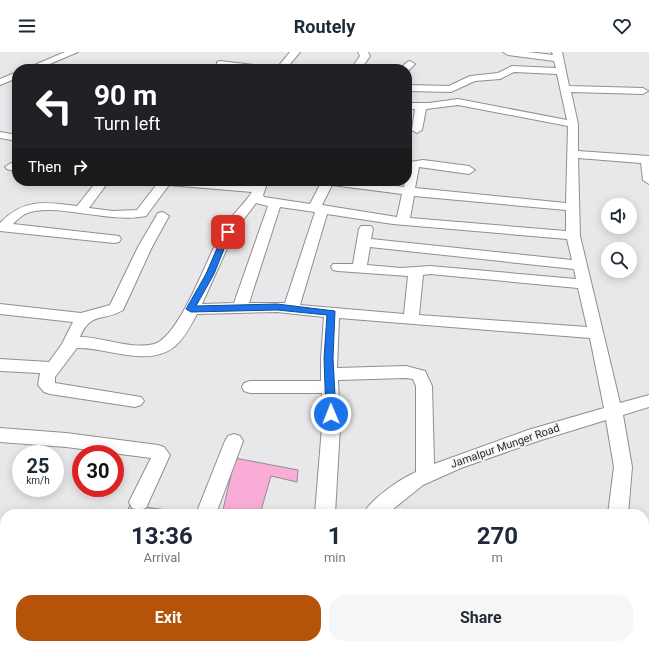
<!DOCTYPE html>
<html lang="en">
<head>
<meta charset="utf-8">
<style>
	:root { --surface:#fff; --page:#f6f6f7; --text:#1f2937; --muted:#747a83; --accent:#b45309 }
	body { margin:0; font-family:Roboto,sans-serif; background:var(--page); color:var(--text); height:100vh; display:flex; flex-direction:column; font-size:15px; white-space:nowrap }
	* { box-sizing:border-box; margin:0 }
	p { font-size:13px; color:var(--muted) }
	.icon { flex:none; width:22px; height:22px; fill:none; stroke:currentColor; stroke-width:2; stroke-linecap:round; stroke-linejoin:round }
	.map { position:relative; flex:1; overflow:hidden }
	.panel { position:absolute; left:0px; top:457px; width:649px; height:140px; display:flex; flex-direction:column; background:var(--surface); border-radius:16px 16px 0 0; box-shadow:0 2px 10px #0003 }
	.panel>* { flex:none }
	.guide { position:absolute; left:12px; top:12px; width:400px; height:122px; border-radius:16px; box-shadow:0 2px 10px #0003; background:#202124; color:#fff; overflow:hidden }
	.buttons { position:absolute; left:601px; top:146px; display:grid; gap:8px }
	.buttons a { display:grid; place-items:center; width:36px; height:36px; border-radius:50%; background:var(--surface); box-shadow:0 2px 10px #0003; font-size:20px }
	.speed { position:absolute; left:12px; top:393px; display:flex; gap:8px; font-size:20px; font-weight:700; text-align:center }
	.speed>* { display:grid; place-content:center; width:52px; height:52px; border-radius:50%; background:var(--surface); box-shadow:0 2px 10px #0003; line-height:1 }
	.speed small { font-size:10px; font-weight:400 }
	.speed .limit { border:6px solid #d22; background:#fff; color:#111 }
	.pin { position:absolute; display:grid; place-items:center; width:34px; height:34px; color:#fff; margin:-17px; border-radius:8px; box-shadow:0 2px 6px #0006 }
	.me { position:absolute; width:44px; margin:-22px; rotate:359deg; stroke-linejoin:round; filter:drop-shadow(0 0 3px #0008) }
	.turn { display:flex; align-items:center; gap:14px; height:84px; padding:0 16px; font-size:18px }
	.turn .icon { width:52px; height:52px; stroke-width:2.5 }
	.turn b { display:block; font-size:28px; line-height:34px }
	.then { display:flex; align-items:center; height:38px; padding:0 16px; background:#0003; gap:8px; font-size:15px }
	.eta { display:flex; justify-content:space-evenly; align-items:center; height:68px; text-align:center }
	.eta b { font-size:24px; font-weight:700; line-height:28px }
	.cta { display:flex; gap:8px; margin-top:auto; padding:8px 16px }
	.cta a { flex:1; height:46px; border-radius:16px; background:var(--accent); color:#fff; font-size:16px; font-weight:700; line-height:46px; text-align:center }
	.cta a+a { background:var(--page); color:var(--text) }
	header { display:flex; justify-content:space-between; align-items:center; height:52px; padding:0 16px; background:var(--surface); font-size:18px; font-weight:700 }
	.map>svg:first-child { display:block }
</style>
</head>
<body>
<header><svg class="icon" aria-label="menu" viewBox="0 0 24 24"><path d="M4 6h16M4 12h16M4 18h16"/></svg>Routely<svg class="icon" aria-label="heart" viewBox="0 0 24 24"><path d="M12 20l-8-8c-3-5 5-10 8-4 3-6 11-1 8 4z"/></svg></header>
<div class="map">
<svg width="649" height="597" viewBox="0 0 649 597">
	<rect width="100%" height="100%" fill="#e8e8ea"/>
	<g fill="#f9add6" stroke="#908e8f">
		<polygon points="235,406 298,418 297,430 271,424 260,462 222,462"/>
		<polygon points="130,453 197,462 126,462"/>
	</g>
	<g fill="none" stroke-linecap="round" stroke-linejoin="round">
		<g stroke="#8e8f90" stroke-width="2">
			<g id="minor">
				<polygon points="65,0 78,0 38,17 25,17"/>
				<polygon points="290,0 300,0 286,17 276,17"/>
				<polygon points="358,0 368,0 370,4 361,17 351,17 360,4"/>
				<path d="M503 0H528L553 3 552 0H562L569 34 643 36 648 39 643 42 571 40 578 72V99L649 104V132L643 128 641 111 578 106 580 184 620 351 649 343V355L623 363 632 415 628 462H608L614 415 606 368 538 389 461 416 423 433 387 462H363C371 447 400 427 416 420V334L413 327 406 326 338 328 340 375 335 462H315L322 375V341H250L244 339 242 335 244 331 250 329H321V306L324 265 277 260 197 262C191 273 184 287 174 295 147 316 107 295 77 296L55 325V331L141 345 144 349 141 353 135 355 50 342 44 340 38 333 40 321 0 319V307L49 310 62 292 73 270 0 262V252L81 261 110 253 138 195 158 161 163 160 169 164 152 195 123 258C103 270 91 259 80 285 104 285 130 298 154 292 180 285 208 203 222 179 230 164 243 154 252 140L169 133 146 164C110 172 51 149 25 162 20 165 16 169 13 172L119 184 121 187 119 190 114 191 0 179V171C24 146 45 150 77 154L97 129H109L89 156 113 159 137 158 157 132 154 129H205L254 133 256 129H268L263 143 264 145 310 152 322 129H360L404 135 405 129H407V118L410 110 423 108 469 114 475 118 469 122 419 115 415 136 566 151 568 74 458 53 426 57 422 78 417 81 412 78 415 57H407V51H429L458 47 567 68 557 22 514 20 500 27 475 29 451 40 407 39V33L449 34 470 24 498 21 512 14 556 16 554 9 508 3ZM332 133 402 142 397 165 322 153ZM414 144 566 158V179L410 166ZM256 151 268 154 234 251 202 252 235 179ZM280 155 315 160 285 251H249ZM327 162 393 172 567 187 572 208 371 187 373 177 371 174H361L359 177 353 212H333L331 215 333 218 338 219 408 224 404 262 300 253ZM370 195 574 217 576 227 430 214 401 216 367 213ZM430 222 578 236 587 275 419 263 423 223ZM339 266 590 286 604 356 528 378 434 412 432 334 425 319 406 314 337 316Z"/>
				<polygon points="220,9 262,14 267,17 238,17 217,14 217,10"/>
				<polygon points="410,9 415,12 408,19 407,17 400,17 407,10"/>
				<polygon points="17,20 17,26 0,33 0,27"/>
				<polygon points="0,80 17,83 17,89 0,86"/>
				<polygon points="11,111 17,112 17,120 7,117 5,115"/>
				<polygon points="0,376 66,381 158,393 164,395 170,403 146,456 139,458 132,456 129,450 151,406 66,395 0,390"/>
				<polygon points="234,382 240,384 243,389 216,462 196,462 225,389 228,384"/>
				<polygon points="182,592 219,592 221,597 184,597"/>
				<polygon points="232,592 257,592 255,597 230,597"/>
				<rect x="386" y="592" width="22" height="5"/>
				<polygon points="590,592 612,592 611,597 589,597"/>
			</g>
		</g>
		<use href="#minor" fill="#fff" fill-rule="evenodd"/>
	</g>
	<polygon fill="#1a73e8" stroke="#114b97" points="228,178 231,180 214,222 196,254 277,252 335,259 333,306 336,362 334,365 327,365 326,362 324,306 327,263 277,258 191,260 186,257 206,222 224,180"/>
	<g text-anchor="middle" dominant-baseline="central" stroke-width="3.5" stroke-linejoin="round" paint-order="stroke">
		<g font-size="11" fill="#2a2a2b" stroke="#f5f5f7">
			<text transform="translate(505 394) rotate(-19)">Jamalpur Munger Road</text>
		</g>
	</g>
</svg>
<div class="buttons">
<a><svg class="icon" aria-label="sound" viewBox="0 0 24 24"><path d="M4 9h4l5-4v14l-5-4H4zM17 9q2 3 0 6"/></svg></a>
<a><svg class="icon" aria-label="search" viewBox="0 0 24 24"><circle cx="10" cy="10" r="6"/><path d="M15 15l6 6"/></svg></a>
</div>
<div class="speed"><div>25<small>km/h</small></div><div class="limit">30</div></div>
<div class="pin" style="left:228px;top:180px;background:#d93025"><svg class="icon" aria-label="arrive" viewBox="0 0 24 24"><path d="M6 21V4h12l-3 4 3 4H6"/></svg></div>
<svg class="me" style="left:331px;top:362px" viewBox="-20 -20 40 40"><circle r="17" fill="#1a73e8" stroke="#fff" stroke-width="3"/><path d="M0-11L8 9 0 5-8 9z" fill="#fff"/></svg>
<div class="guide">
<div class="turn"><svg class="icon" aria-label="left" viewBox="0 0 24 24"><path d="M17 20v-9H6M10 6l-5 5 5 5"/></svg><div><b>90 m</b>Turn left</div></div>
<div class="then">Then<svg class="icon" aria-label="right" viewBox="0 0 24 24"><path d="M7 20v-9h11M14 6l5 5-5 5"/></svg></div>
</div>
<section class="panel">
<div class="eta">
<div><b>13:36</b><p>Arrival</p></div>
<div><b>1</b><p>min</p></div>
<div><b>270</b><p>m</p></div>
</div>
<div class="cta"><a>Exit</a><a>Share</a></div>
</section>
</div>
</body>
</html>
